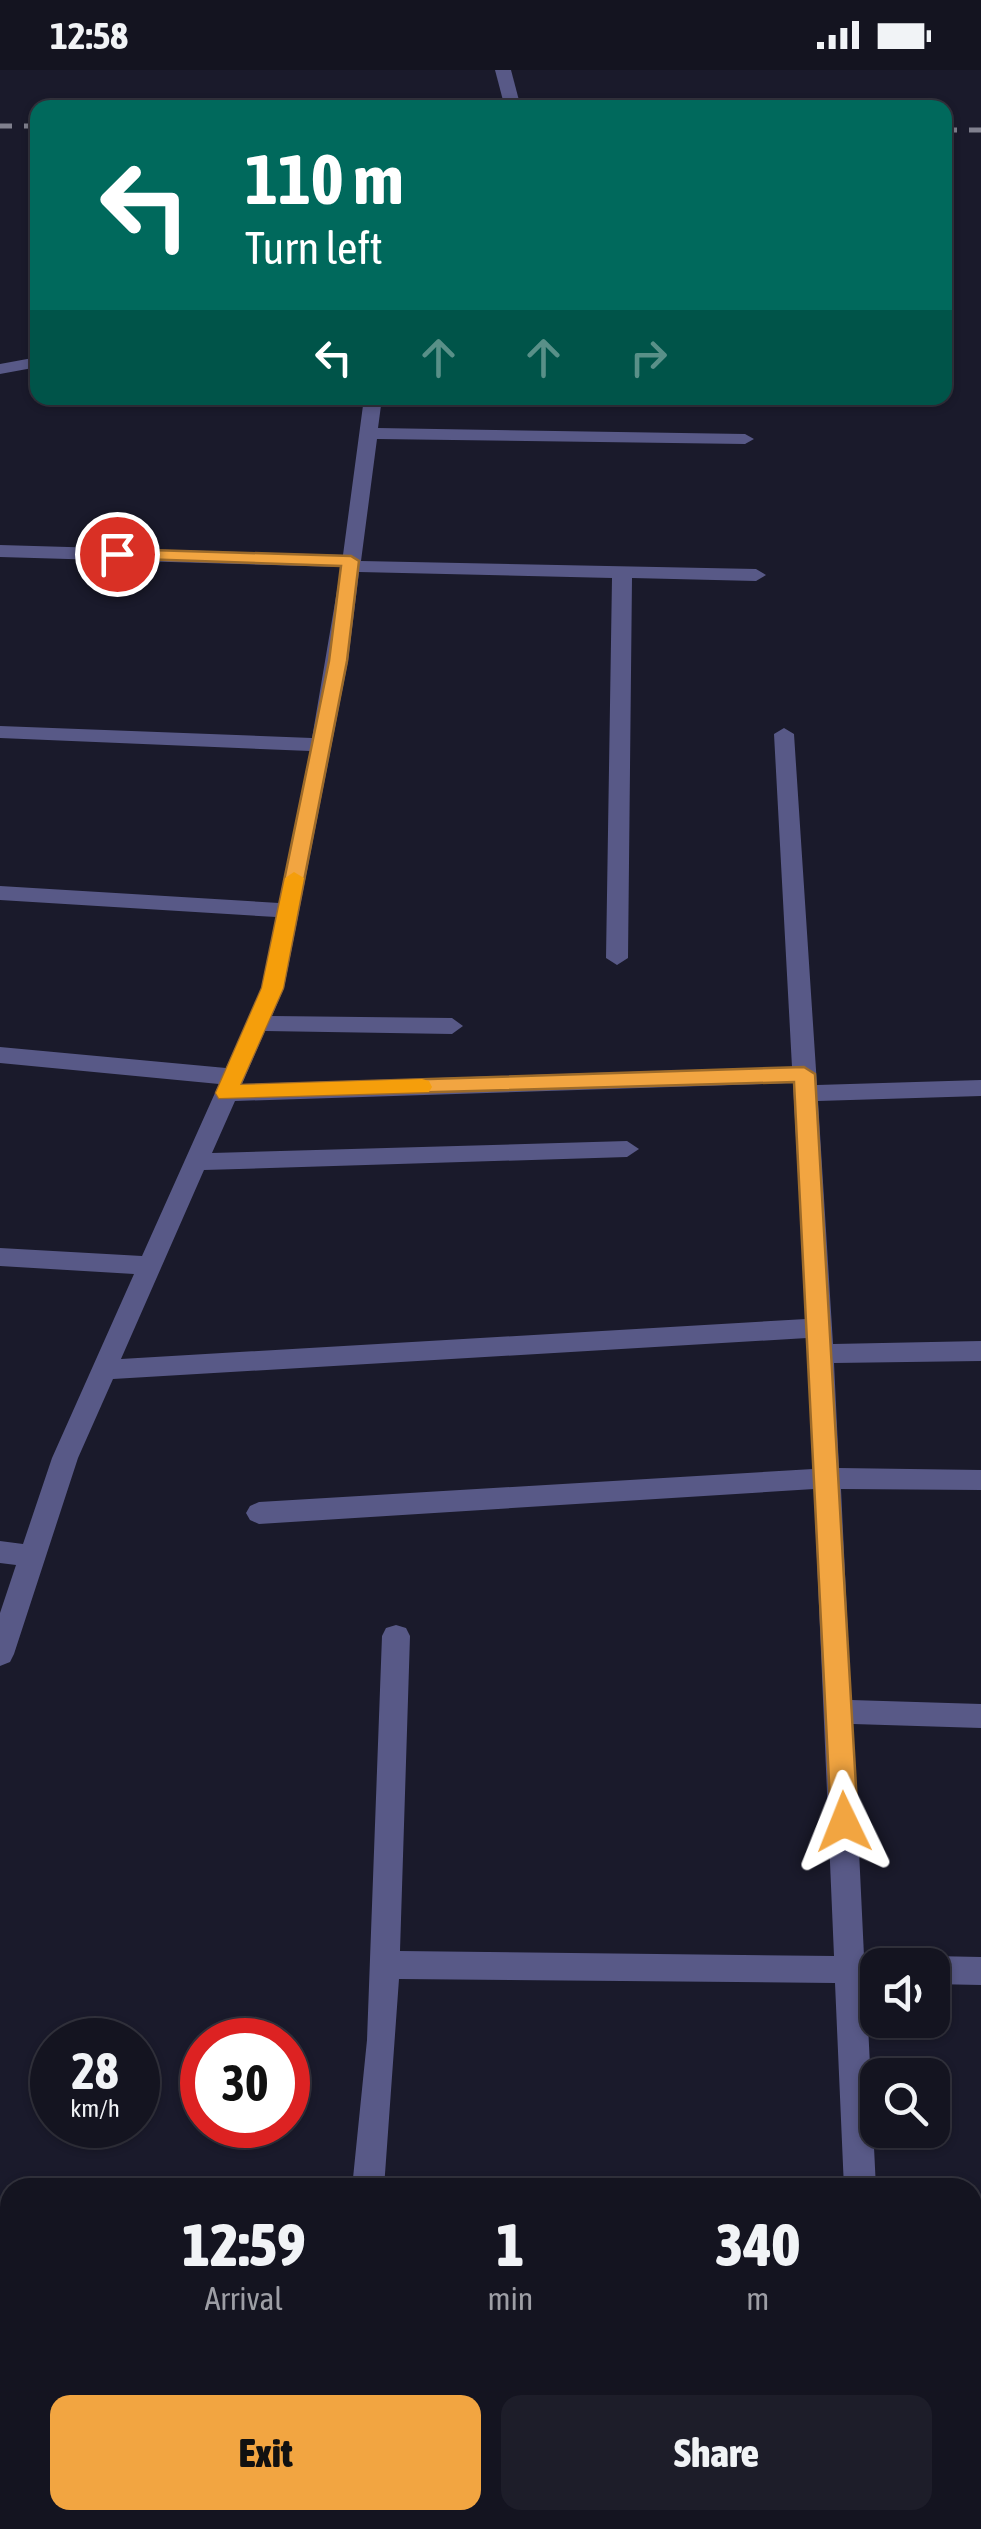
<!DOCTYPE html>
<html lang="en">
<head>
<meta charset="utf-8">
<style>
	:root { --surface:#141420; --page:#1d1d29; --text:#f1f3f6; --muted:#9d9ea5; --line:#33333e; --accent:#f2a541 }
	body { margin:0; font-family:"Asap Condensed",sans-serif; background:var(--page); color:var(--text); height:100vh; display:flex; flex-direction:column; font-size:38px; white-space:nowrap }
	* { box-sizing:border-box; margin:0 }
	p { font-size:32px; color:var(--muted) }
	.icon { flex:none; width:55px; height:55px; fill:none; stroke:currentColor; stroke-width:2; stroke-linecap:round; stroke-linejoin:round }
	.map { position:relative; flex:1; overflow:hidden }
	.panel { position:absolute; left:0px; top:2108px; width:982px; height:352px; display:flex; flex-direction:column; background:var(--surface); border-radius:30px 30px 0 0; box-shadow:0 2px 8px #0004,0 0 0 2px var(--line) }
	.panel>* { flex:none }
	.hud { position:absolute; left:30px; top:30px; width:922px; height:305px; border-radius:20px; box-shadow:0 2px 8px #0004,0 0 0 2px var(--line); background:#00695c; color:#fff; overflow:hidden }
	.controls { position:absolute; left:860px; top:1878px; display:grid; gap:20px }
	.controls a { display:grid; place-items:center; width:90px; height:90px; border-radius:20px; background:var(--surface); box-shadow:0 2px 8px #0004,0 0 0 2px var(--line); font-size:50px }
	.speed { position:absolute; left:30px; top:1948px; display:flex; gap:20px; font-size:50px; font-weight:700; text-align:center }
	.speed>* { display:grid; place-content:center; width:130px; height:130px; border-radius:50%; background:var(--surface); box-shadow:0 2px 8px #0004,0 0 0 2px var(--line); line-height:1 }
	.speed small { font-size:25px; font-weight:400 }
	.speed .limit { border:15px solid #d22; background:#fff; color:#111 }
	.pin { position:absolute; display:grid; place-items:center; width:85px; height:85px; color:#fff; margin:-42px; border:5px solid #fff; border-radius:50%; box-shadow:0 2px 10px #0007 }
	.me { position:absolute; width:110px; margin:-55px; rotate:358deg; stroke-linejoin:round; filter:drop-shadow(0 0 8px #0008) }
	.turn { display:flex; align-items:center; gap:35px; height:210px; padding:0 50px; font-size:45px }
	.turn .icon { width:130px; height:130px; stroke-width:2.5 }
	.turn b { display:block; font-size:70px; line-height:85px }
	.lanes { display:flex; align-items:center; height:95px; padding:0 50px; background:#0003; justify-content:center; gap:50px; direction:ltr }
	.lanes .off { opacity:.35 }
	.eta { display:flex; justify-content:space-evenly; align-items:center; height:170px; text-align:center }
	.eta b { font-size:60px; font-weight:800; line-height:70px }
	.button { display:flex; gap:20px; margin-top:auto; padding:20px 50px }
	.button a { flex:1; height:115px; border-radius:20px; background:var(--accent); color:#111; font-size:40px; font-weight:800; line-height:115px; text-align:center }
	.button a+a { background:var(--page); color:var(--text) }
	.status { display:flex; justify-content:space-between; align-items:center; height:70px; padding:0 50px; background:var(--surface); direction:ltr }
	.status svg { height:28px; fill:currentColor }
	.map>svg:first-child { display:block }
</style>
</head>
<body>
<div class="status"><b>12:58</b><svg viewBox="0 0 49 12"><path d="M0 12V9h3v3zM5 12V6h3v6zM10 12V3h3v9zM15 12V0h3v12zM26 1h20v11H26zM47 4h2v5h-2z"/></svg></div>
<div class="map">
<svg width="981" height="2459" viewBox="0 0 981 2459">
	<rect width="100%" height="100%" fill="#1a1a2b"/>
	<g fill="none" stroke-linecap="round" stroke-linejoin="round">
		<g fill="#585987" fill-rule="evenodd">
			<polygon points="495,0 511,0 521,38 505,38"/>
			<polygon points="38,287 38,297 0,304 0,294"/>
			<path d="M364 328H382L378 358 745 364 754 369 745 374 377 369 361 491 756 499 766 505 756 511 632 508 628 888 617 895 606 888 612 508 359 502 348 591 284 918 272 946 452 948 463 956 452 964 265 961 242 1014 792 997 774 664 784 658 794 664 817 1015 981 1010V1026L818 1031 833 1274 981 1271V1291L834 1293 839 1398 981 1400V1420L841 1419 851 1630 981 1634V1658L853 1654 864 1886H878L891 1895H878V1914H866L876 2118H844L835 1913 399 1909 384 2118H352L367 1970 382 1566 386 1558 396 1555 406 1558 410 1566 400 1881 834 1886 814 1419 259 1454 250 1450 246 1443 250 1436 259 1432 813 1399 807 1268 113 1309 78 1388 14 1584 10 1592 0 1596V1543L16 1495 0 1493V1471L23 1474 52 1388 134 1204 0 1196V1178L142 1186 219 1014 0 993V977L226 998 262 918 276 847 0 830V816L279 833 310 681 0 668V656L312 668 341 497 0 487V475L343 485ZM793 1013 806 1249 121 1289 204 1100 627 1087 639 1079 627 1071 212 1083 235 1031Z"/>
			<polygon points="932,1886 981,1887 981,1915 932,1914 932,1895 919,1895"/>
			<rect x="972" y="2182" width="9" height="32"/>
			<polygon points="0,2417 10,2418 10,2450 16,2450 0,2451"/>
			<polygon points="74,2450 108,2450 107,2459 73,2459"/>
			<polygon points="856,2450 890,2450 891,2459 857,2459"/>
		</g>
		<g stroke="#80808e" stroke-width="5" stroke-dasharray="12 12" stroke-linecap="butt">
			<polyline points="0,56 38,56"/>
			<polyline points="945,60 981,60"/>
		</g>
	</g>
	<polygon fill="#f2a541" stroke="#9d6b2a" stroke-width="2.5" points="117,479 351,486 359,491 347,591 283,918 240,1015 804,997 815,1004 858,1752 854,1760 844,1764 835,1760 831,1752 794,1012 219,1028 216,1023 262,918 329,591 341,496 111,488 111,481"/>
	<polygon fill="#f59e0b" points="294,802 304,808 283,918 240,1015 422,1009 429,1011 432,1017 429,1022 219,1028 216,1023 262,918 285,808"/>
</svg>
<div class="controls">
<a><svg class="icon" aria-label="sound" viewBox="0 0 24 24"><path d="M4 9h4l5-4v14l-5-4H4zM17 9q2 3 0 6"/></svg></a>
<a><svg class="icon" aria-label="search" viewBox="0 0 24 24"><circle cx="10" cy="10" r="6"/><path d="M15 15l6 6"/></svg></a>
</div>
<div class="speed"><div>28<small>km/h</small></div><div class="limit">30</div></div>
<div class="pin" style="left:117px;top:484px;background:#d93025"><svg class="icon" aria-label="arrive" viewBox="0 0 24 24"><path d="M6 21V4h12l-3 4 3 4H6"/></svg></div>
<svg class="me" style="left:844px;top:1752px" viewBox="-20 -20 40 40"><path d="M0-17L14 15 0 8-14 15z" fill="#f2a541" stroke="#fff" stroke-width="4"/></svg>
<div class="hud">
<div class="turn"><svg class="icon" aria-label="left" viewBox="0 0 24 24"><path d="M17 20v-9H6M10 6l-5 5 5 5"/></svg><div><b>110 m</b>Turn left</div></div>
<div class="lanes"><svg class="icon" aria-label="left" viewBox="0 0 24 24"><path d="M17 20v-9H6M10 6l-5 5 5 5"/></svg><svg class="icon off" aria-label="ahead" viewBox="0 0 24 24"><path d="M12 20V5M6 11l6-6 6 6"/></svg><svg class="icon off" aria-label="ahead" viewBox="0 0 24 24"><path d="M12 20V5M6 11l6-6 6 6"/></svg><svg class="icon off" aria-label="right" viewBox="0 0 24 24"><path d="M7 20v-9h11M14 6l5 5-5 5"/></svg></div>
</div>
<section class="panel">
<div class="eta">
<div><b>12:59</b><p>Arrival</p></div>
<div><b>1</b><p>min</p></div>
<div><b>340</b><p>m</p></div>
</div>
<div class="button"><a>Exit</a><a>Share</a></div>
</section>
</div>
</body>
</html>
